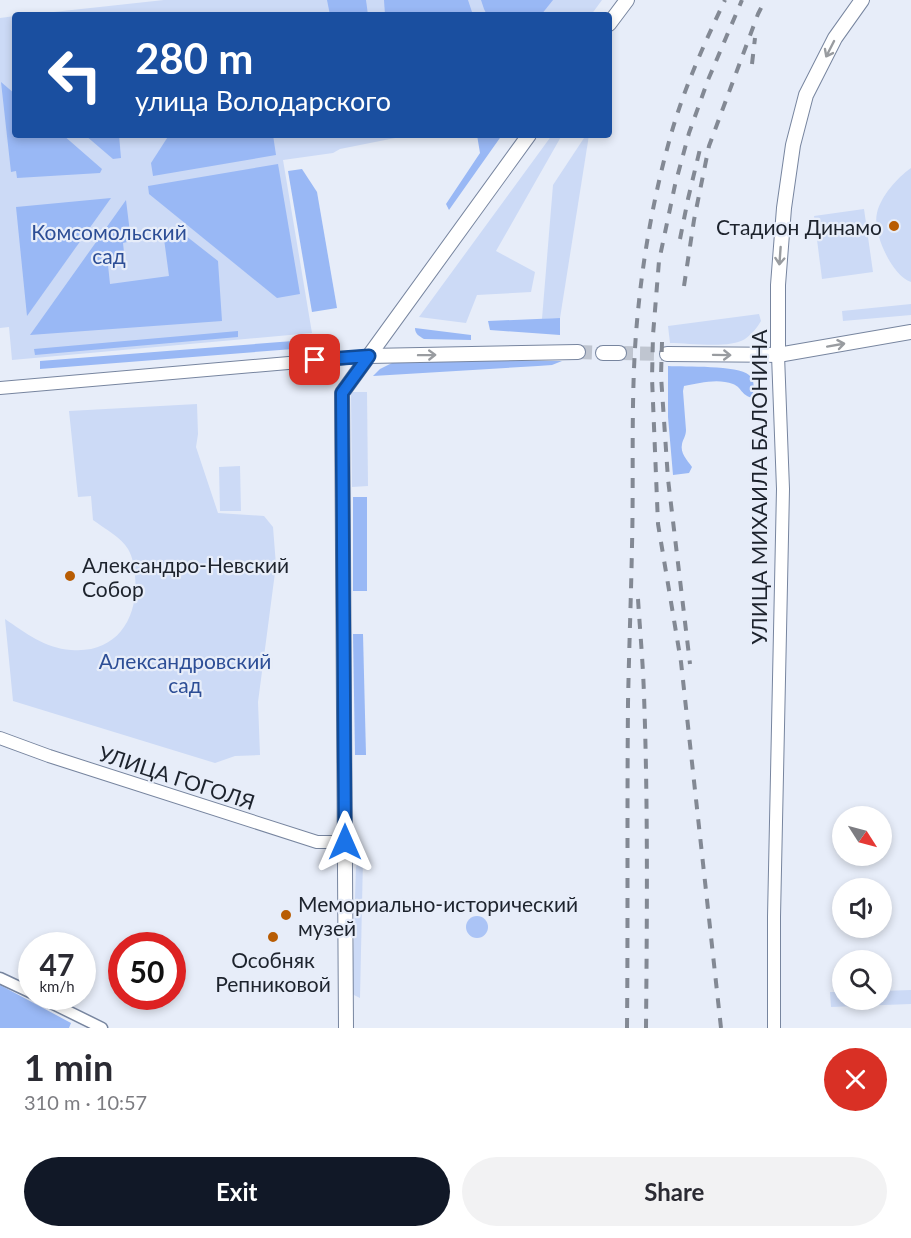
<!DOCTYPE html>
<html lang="en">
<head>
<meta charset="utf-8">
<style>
	:root { --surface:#fff; --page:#f2f2f3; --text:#2b2b33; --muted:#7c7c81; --accent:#111827 }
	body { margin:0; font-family:Lato,sans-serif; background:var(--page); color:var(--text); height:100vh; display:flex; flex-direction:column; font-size:22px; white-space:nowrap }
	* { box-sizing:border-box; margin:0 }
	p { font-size:20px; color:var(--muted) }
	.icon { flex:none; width:33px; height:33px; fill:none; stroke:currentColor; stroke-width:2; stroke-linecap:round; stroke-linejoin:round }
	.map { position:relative; height:1028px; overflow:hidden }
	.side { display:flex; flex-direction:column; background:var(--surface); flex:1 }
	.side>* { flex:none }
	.hud { position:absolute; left:12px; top:12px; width:600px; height:126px; border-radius:6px; box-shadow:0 3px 9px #0003; background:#1a4fa0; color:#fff; overflow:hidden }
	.needle { width:39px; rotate:126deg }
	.buttons { position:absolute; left:832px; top:806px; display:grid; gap:12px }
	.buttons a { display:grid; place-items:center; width:60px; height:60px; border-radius:50%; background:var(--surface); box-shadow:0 3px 9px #0003; font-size:30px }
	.speed { position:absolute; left:18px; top:932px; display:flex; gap:12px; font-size:30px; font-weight:700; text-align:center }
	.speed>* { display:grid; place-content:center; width:78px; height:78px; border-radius:50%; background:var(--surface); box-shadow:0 3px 9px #0003; line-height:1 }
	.speed small { font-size:15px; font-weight:400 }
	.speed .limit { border:9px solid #d22; background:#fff; color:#111 }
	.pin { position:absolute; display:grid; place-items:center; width:51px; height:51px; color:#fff; margin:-26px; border-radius:12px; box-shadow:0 3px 9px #0006 }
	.me { position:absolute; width:66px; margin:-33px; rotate:0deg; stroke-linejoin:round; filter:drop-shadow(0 0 4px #0008) }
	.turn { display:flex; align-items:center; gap:21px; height:126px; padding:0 24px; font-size:27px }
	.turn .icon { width:78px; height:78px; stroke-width:2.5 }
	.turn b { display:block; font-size:42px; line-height:51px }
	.round { display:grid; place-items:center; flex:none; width:63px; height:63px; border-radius:32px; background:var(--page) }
	.headline { display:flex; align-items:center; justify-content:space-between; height:102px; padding:0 24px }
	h1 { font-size:36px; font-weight:700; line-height:45px }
	.action { display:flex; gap:12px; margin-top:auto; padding:12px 24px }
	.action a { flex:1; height:69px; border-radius:36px; background:var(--accent); color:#fff; font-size:24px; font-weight:700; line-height:69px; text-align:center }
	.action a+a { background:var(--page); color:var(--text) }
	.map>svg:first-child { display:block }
</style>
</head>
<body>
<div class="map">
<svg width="911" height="1028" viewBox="0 0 911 1028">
	<rect width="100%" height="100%" fill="#e7edf9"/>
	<g fill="#ccdaf6">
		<polygon points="164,0 602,0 591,15 26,15"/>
		<polygon points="15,16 15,135 410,135 340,149 333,153 283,160 312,333 12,360 9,327 0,328 0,18"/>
		<polygon points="552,135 562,135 496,251 535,272 531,292 477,295 466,323 419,317"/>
		<polygon points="586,135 589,135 560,318 542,319 553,185"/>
		<path d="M911 168V282C892 276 872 232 877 213 881 196 897 178 911 168Z"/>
		<polygon points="864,209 873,272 822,279 814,216"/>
		<polygon points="911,304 911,315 843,321 842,311"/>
		<path d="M759 314 761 321C757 328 752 334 745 339 730 349 689 343 670 343L668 326Z"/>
		<polygon points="351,392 367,392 368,486 352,487"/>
		<path d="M197 404 198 434 196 447 218 513 264 516 273 527 276 565 258 702 260 755 235 756 215 763 13 701 5 619C26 633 44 648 71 650 117 654 139 618 135 576 134 566 133 558 128 549 121 537 105 529 93 520L91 496 78 497 69 411Z"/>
		<polygon points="240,466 241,511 220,511 219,467"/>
		<polygon points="363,858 360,998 354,995 352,992 356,867 359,860"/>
		<polygon points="911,990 911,1004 831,1007 830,992 843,992 843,999 882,999 882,991"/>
	</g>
	<g fill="#99b8f5">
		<polygon points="327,0 366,0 368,15 330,15"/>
		<polygon points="384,0 468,0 473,15 385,15"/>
		<polygon points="481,0 553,0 541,15 487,15 484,9"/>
		<polygon points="1,82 15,94 15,135 63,135 102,169 100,173 17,178 16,171 11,172"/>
		<polygon points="85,135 119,135 121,158 113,159"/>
		<polygon points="169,135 273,135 276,155 153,176 151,163"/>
		<polygon points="477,135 502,135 449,210 446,204 480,153"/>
		<polygon points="278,164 300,294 277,298 149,194 148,186"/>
		<polygon points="302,169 317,192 337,308 312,312 288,171"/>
		<polygon points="111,198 27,316 16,207"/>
		<polygon points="126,200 131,241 123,243 125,262 108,265 110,284 169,276 164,239 181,232 218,261 222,321 30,335"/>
		<polygon points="560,318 560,335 490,330 488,321"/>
		<path d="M415 328 471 335V340L424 339C419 336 415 334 415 328Z"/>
		<polygon points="238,331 238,337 35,355 34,349"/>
		<polygon points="306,340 306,348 40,369 40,361"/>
		<polygon points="396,361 562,361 552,365 538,366 373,376 380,369"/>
		<path d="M668 366C685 367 738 365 749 375 756 381 753 390 753 398 740 395 743 388 733 384 718 378 699 383 684 386L683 391 686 430C686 436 683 439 682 444 680 453 687 460 692 467L689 473 673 475 668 417Z"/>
		<rect x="353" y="497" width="14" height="94"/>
		<polygon points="353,634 363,634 366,755 355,755"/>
		<polygon points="0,985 71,1023 69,1028 0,1028"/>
	</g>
	<circle fill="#abc4f6" cx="477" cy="927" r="11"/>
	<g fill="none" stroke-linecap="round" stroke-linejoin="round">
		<g stroke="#bfc5d0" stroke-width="14" stroke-dasharray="14 7" stroke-linecap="butt">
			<polyline points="578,352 603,353"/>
			<polyline points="619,353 667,354"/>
		</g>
		<g stroke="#77859f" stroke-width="13">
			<g id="minor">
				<polyline points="0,978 32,993"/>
				<polyline points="37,996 102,1028"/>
			</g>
		</g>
		<g stroke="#77859f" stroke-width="14">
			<g id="tertiary">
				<polyline points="0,388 369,356"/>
				<polyline points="0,738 49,756 317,842 345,842"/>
				<polyline points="774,1028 774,917 783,489 778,355"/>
			</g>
		</g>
		<g stroke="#77859f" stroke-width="16">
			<g id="secondary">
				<polyline points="609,24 627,0"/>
				<polyline points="603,353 619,353"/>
				<polyline points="667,354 778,355 911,332"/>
				<polyline points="778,355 778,285 784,208 793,145 806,95 835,38 862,0"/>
				<polyline points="369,356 578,352"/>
				<polyline points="346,1028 342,393 529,135"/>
			</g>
		</g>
		<use href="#minor" stroke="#fff" stroke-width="10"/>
		<use href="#tertiary" stroke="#fff" stroke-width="12"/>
		<use href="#secondary" stroke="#fff" stroke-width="14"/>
		<g stroke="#838994" stroke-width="4" stroke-dasharray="10 10" stroke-linecap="butt">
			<polyline points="752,64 755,38"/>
			<polyline points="680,239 688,199 700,149"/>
			<polyline points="684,286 694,220 709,146 758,14 765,0"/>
			<polyline points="662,342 661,376 668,479 690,664"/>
			<path d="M638 599C640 631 643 663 644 695 648 806 647 917 646 1028"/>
			<path d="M627 1028C628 920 627 812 628 703 629 651 631 599 632 546 634 468 630 389 638 311 644 250 655 190 672 131 685 86 705 42 725 0"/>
			<polyline points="721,1028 681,662 658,524 652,378 653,335 659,261 675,185 689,133 708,80 742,0"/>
		</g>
	</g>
	<defs><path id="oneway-shaft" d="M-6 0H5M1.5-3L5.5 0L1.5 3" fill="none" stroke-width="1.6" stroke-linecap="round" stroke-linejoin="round" transform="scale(1.5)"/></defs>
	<g stroke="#999ca0">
		<use href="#oneway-shaft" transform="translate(830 49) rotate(117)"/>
		<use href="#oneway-shaft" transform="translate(780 256) rotate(94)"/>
		<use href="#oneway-shaft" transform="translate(836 345) rotate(-10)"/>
		<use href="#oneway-shaft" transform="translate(427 355) rotate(-1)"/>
		<use href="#oneway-shaft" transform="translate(722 355) rotate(1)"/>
	</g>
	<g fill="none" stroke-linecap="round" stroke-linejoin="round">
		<g stroke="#114b97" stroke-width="15">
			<polyline id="route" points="315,360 369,356 342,393 345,842"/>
		</g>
		<use href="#route" stroke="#1a73e8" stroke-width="10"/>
	</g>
	<g fill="#b85c03" stroke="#e7edf9" stroke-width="2">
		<circle cx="894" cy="226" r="6"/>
		<circle cx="70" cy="576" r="6"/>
		<circle cx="286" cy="915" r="6"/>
		<circle cx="273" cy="937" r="6"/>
	</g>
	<g text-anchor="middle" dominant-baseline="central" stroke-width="4.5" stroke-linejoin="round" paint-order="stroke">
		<g font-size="21" fill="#1d232d" stroke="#e7edf9" text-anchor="start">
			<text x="882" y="226" text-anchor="end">Стадион Динамо</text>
			<text x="82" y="564">Александро-Невский<tspan x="82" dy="24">Собор</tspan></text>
			<text x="298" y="903">Мемориально-исторический<tspan x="298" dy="24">музей</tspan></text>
			<text x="273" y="959" text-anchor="middle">Особняк<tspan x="273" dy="24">Репниковой</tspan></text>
		</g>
		<g font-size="21" fill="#2d4e96" stroke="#e7edf9">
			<text x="109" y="231">Комсомольский<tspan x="109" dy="24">сад</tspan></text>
			<text x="185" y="660">Александровский<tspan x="185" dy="24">сад</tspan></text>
		</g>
		<g font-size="21" fill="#1d232d" stroke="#e7edf9">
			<text transform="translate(758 487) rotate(-90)">УЛИЦА МИХАИЛА БАЛОНИНА</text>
			<text transform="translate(177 777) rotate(18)">УЛИЦА ГОГОЛЯ</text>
		</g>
	</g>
</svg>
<div class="buttons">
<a><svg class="needle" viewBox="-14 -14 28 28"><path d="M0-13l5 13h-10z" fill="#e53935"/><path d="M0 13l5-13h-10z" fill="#7c7c81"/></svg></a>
<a><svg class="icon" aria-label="sound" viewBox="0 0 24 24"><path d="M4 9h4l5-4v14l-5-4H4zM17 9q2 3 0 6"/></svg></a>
<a><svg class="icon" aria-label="search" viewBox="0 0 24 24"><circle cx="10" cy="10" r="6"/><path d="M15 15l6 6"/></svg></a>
</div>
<div class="speed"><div>47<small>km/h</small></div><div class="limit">50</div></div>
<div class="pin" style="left:315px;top:360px;background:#d93025"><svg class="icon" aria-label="arrive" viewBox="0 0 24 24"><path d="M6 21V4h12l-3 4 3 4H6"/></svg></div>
<svg class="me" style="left:345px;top:842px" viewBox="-20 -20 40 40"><path d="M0-17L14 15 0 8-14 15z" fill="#1a73e8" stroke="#fff" stroke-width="4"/></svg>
<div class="hud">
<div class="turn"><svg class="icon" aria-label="left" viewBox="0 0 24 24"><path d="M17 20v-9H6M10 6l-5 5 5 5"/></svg><div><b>280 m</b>улица Володарского</div></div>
</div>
</div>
<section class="side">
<div class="headline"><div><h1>1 min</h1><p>310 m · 10:57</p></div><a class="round" style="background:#d93025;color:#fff"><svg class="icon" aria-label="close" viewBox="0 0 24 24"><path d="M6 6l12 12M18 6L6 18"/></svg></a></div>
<div class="action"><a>Exit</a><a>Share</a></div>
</section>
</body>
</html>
